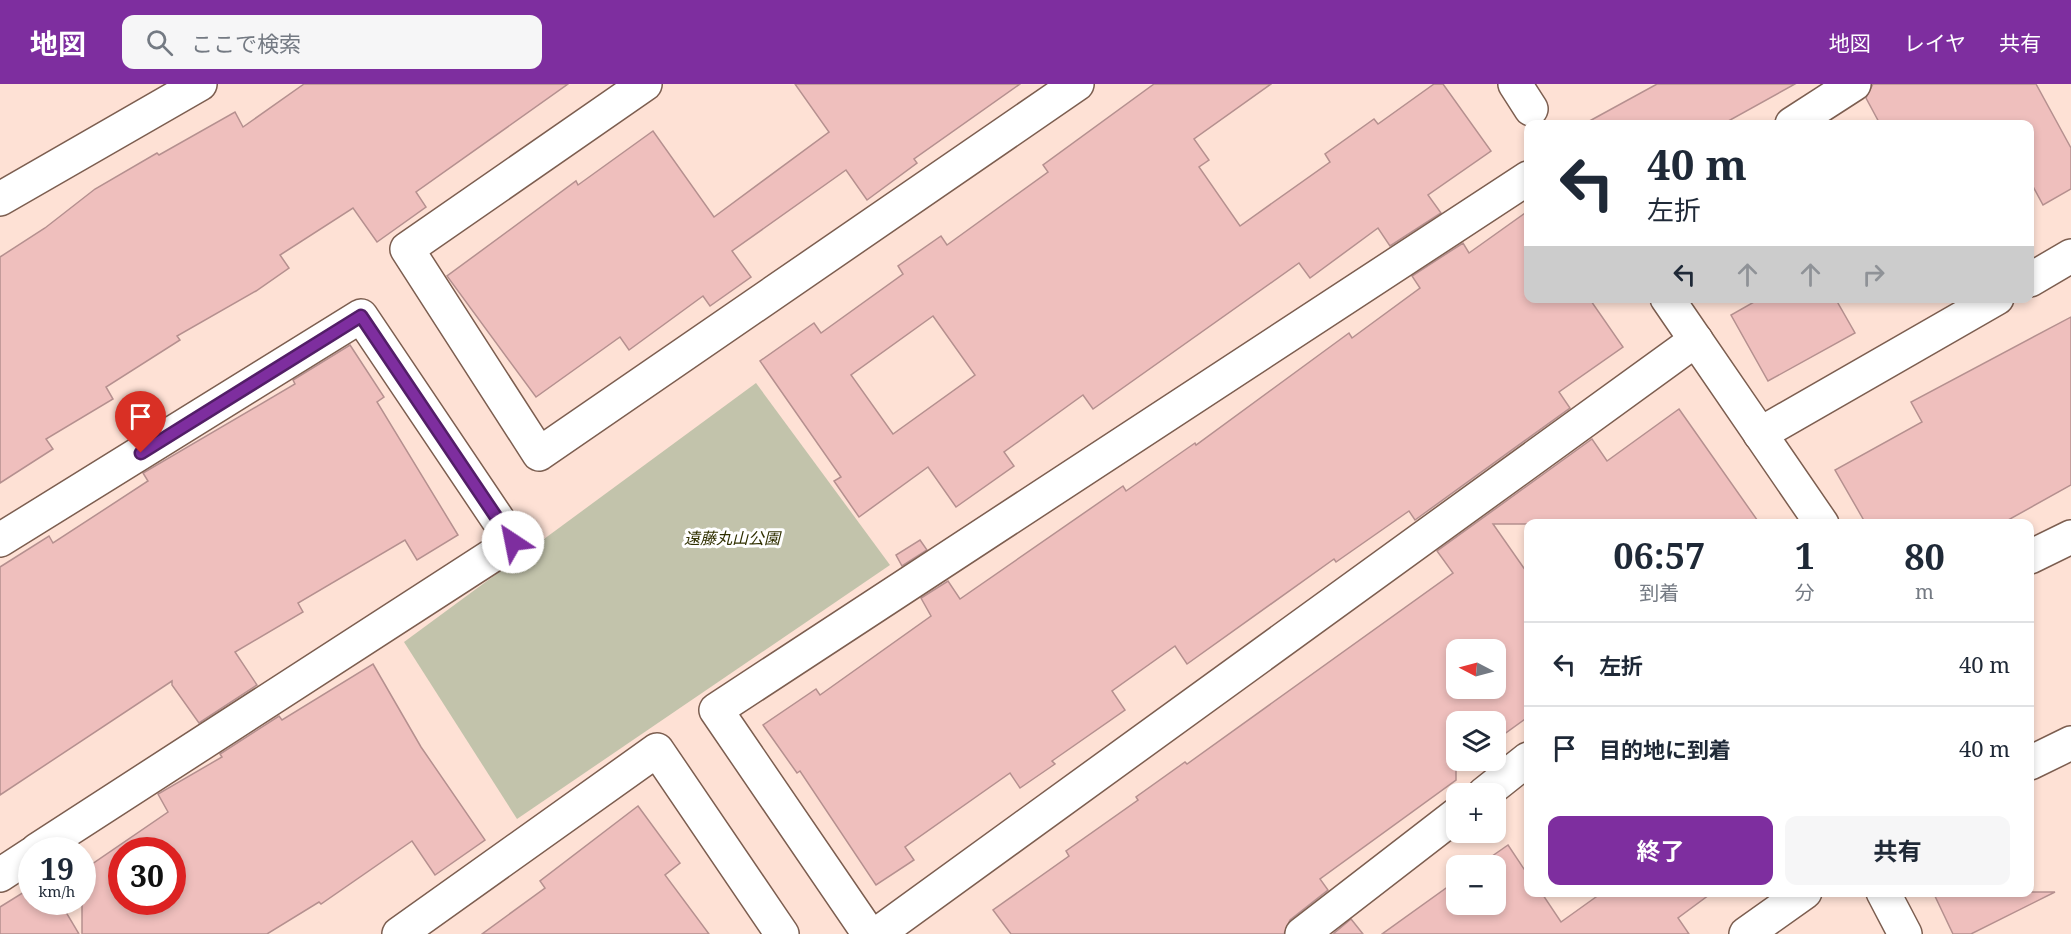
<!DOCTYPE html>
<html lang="ja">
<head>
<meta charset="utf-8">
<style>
	:root { --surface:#fff; --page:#f6f6f7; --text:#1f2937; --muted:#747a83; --line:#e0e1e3; --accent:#7e2e9f }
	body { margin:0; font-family:"Noto Serif","Noto Sans JP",serif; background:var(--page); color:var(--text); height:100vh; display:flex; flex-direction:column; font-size:22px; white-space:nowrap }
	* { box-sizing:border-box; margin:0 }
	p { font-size:20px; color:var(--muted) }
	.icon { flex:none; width:33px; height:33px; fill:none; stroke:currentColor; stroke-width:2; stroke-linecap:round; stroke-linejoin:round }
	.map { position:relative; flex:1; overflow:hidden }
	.details { position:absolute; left:1524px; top:435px; width:510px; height:378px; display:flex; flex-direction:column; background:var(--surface); border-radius:12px; box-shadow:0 3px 9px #0003 }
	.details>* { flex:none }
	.top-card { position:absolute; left:1524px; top:36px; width:510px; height:183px; border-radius:12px; box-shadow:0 3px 9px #0003; background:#fff; color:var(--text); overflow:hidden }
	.needle { width:39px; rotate:276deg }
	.tools { position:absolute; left:1446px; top:555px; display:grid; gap:12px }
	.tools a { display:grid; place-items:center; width:60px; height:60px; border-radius:12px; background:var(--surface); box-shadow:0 3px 9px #0003; font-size:30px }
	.speed { position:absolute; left:18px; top:753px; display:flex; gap:12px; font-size:30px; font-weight:700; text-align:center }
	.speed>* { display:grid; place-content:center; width:78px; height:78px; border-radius:50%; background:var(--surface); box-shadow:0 3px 9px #0003; line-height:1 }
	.speed small { font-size:15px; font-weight:400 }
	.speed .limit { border:9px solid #d22; background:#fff; color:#111 }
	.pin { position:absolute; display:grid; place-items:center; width:51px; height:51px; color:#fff; margin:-62px -26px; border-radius:50% 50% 50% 0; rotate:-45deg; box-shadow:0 0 6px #0007 }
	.pin .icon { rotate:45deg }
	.me { position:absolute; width:66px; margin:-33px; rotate:326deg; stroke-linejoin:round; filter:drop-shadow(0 0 4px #0008) }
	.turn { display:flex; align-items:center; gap:21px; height:126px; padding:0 24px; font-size:27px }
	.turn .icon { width:78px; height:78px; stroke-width:2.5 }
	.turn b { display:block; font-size:42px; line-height:51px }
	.lanes { display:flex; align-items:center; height:57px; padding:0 24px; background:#0003; justify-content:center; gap:30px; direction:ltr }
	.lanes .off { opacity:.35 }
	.eta { display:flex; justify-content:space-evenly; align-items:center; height:102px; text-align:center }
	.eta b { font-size:36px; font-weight:700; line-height:42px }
	.primary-button { display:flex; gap:12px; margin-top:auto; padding:12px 24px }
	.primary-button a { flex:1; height:69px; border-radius:12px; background:var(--accent); color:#fff; font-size:24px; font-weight:700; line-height:69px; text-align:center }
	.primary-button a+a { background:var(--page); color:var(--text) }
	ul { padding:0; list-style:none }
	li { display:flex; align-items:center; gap:18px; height:84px; padding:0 24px; border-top:2px solid var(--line) }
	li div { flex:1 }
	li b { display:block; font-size:22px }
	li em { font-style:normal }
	header { display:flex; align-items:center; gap:36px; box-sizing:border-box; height:84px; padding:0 30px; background:var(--accent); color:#fff }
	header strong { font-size:28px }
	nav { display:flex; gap:33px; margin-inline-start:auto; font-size:21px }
	.search { width:420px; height:54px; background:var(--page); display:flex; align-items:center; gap:15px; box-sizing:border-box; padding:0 21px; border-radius:12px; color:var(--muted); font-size:22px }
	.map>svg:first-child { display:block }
</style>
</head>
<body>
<header>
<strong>地図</strong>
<div class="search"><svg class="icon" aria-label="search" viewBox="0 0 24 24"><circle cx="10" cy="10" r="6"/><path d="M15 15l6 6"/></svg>ここで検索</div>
<nav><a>地図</a><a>レイヤ</a><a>共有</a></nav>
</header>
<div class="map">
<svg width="2071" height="850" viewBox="0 0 2071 850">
	<rect width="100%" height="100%" fill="#fee1d5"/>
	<polygon fill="#c2c3ab" points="756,299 890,481 517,735 404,558"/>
	<g fill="#efbfbd" stroke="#b5908f" stroke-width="1.5" fill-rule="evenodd">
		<polygon points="304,0 568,0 416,108 426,123 377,158 353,124 280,171 289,184 256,207 177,252 180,256 106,303 113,315 46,355 53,365 0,399 0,173 45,144 95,105 157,69 159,71 235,28 243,43"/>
		<polygon points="795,0 1020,0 914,75 917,79 867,116 846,86 732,167 751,193 710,222 703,212 629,266 620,253 536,313 447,192 576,97 578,101 653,47 714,133 829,48"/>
		<path d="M1154 0H1271L1194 55 1209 76 1199 83 1240 142 1330 78 1325 70 1374 35 1378 40 1434 0H1443L1491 67 1428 111 1441 129 1390 162 1378 144 1310 194 1299 179 1093 325 1083 311 1004 368 1014 382 956 423 928 383 859 433 834 397 841 393 760 277 814 239 821 249 903 190 898 182 941 152 947 161 1048 88 1043 81ZM933 232 975 291 893 350 851 291Z"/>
		<polygon points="1657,0 1795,0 1723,40 1584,40"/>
		<polygon points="1873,0 2036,0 2071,64 2071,105 2043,121 2030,97 2030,40 1880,40 1866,14"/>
		<polygon points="1528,127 1528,214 1589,214 1623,263 1559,308 1570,324 1415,436 1409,427 1336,478 1334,475 1187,580 1175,562 1112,607 1125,626 1052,677 1055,680 1020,704 1010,689 905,763 914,776 876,801 800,687 797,689 763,641 816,605 820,611 931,532 921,514 948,497 960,515 1123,402 1126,407 1195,359 1196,361 1349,249 1352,254 1420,204 1412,192 1463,159 1469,169"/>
		<polygon points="1761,214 1835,214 1855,249 1768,297 1731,231"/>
		<polygon points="2071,233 2071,401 2001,440 1866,440 1835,386 1922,338 1911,318"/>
		<polygon points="350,261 384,313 377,318 458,451 417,476 405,456 298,519 303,528 235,568 257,601 199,639 172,601 172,597 0,711 0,483 49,452 53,459 148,397 143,389 295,300 293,296"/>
		<path d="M1679 325 1760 440H1493L1528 490V633L1496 656V638H1456V676H1467L1456 684V696L1320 795 1328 806 1290 836 1284 850H1011L993 826 1069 772 1066 767 1138 716 1136 713 1185 678 1187 680 1453 489 1437 467 1592 355 1607 377ZM1456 566H1496V604H1456Z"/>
		<polygon points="920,456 927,466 902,482 896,471"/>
		<path d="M373 580 421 663 485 756 435 791 412 757 321 820 319 818 267 850H82V787L168 728 158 710 222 673 220 670 279 632 282 636ZM122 766H172V818H122Z"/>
		<polygon points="638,722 680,779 665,791 709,850 482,850 545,804 540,797"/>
		<polygon points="1508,761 1528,791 1528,808 1541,808 1561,838 1603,808 1713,808 1678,834 1689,850 1382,850 1456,797 1456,820 1496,820 1496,782 1478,782"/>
		<polygon points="32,803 32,818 60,818 79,850 0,850 0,823"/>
		<polygon points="1933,808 2055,808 1971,850 1953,850"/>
		<polygon points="1351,835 1363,850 1333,850"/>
	</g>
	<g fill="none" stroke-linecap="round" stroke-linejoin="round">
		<g stroke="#7c5e50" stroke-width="36">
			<g id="minor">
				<polyline points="645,0 407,165 539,370 1077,0"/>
				<polyline points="1515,0 1531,25"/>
				<polyline points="1792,40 1854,0"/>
				<polyline points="2030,196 2071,172"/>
				<polyline points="1667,214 1822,440"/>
				<polyline points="1760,350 1997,214"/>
				<polyline points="0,456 361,232 513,458 37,766"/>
				<polyline points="2030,473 2071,453"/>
				<polyline points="1484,710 1528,675"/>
				<polyline points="0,791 32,770"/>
				<polyline points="1883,808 1905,850"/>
				<polyline points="399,850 657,666 782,850"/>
				<polyline points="869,850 716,626 1528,94"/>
				<polyline points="877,850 1696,256"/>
				<polyline points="1302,850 1456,731"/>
			</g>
		</g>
		<g stroke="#7c5e50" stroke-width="36">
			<g id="tertiary">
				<polyline points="0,115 200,0"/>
				<polyline points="2030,679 2071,659"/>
				<polyline points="1746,850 1805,808"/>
			</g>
		</g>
		<use href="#minor" stroke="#fff" stroke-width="33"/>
		<use href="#tertiary" stroke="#fff" stroke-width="33"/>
	</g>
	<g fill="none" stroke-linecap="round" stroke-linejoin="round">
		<g stroke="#521e67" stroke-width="15">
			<polyline id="route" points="141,369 361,232 513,458"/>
		</g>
		<use href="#route" stroke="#7e2e9f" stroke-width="10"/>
	</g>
	<g text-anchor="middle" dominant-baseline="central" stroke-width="6" stroke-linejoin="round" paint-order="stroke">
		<g font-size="16" font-style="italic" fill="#303000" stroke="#fff">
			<text x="732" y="454">遠藤丸山公園</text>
		</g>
	</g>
</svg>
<div class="tools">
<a><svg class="needle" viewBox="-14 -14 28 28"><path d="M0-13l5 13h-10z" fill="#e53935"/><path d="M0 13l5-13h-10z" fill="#747a83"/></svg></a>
<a><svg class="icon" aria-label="layers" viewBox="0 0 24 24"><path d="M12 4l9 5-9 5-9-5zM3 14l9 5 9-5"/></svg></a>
<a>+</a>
<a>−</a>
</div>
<div class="speed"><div>19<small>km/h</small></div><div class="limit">30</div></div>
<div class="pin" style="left:141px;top:369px;background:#d93025"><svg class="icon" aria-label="arrive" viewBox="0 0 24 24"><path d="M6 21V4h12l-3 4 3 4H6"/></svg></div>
<svg class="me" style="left:513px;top:458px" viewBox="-20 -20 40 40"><circle r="19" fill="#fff"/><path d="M0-13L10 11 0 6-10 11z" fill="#7e2e9f"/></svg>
<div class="top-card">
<div class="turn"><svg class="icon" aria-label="left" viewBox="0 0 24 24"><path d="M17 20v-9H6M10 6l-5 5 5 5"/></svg><div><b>40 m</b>左折</div></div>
<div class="lanes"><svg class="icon" aria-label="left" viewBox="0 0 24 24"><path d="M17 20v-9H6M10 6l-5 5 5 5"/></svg><svg class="icon off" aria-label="ahead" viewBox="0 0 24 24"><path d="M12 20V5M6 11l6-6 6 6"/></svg><svg class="icon off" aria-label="ahead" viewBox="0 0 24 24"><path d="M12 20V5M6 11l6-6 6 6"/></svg><svg class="icon off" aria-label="right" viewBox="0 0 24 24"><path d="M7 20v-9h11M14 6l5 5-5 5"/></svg></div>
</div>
<section class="details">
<div class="eta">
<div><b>06:57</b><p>到着</p></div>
<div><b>1</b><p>分</p></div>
<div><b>80</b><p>m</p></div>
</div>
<ul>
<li><svg class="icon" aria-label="left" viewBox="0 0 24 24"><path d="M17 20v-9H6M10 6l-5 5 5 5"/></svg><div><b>左折</b></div><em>40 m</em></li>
<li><svg class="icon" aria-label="arrive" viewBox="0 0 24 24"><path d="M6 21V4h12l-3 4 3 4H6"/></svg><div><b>目的地に到着</b></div><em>40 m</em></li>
</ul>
<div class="primary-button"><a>終了</a><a>共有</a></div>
</section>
</div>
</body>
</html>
